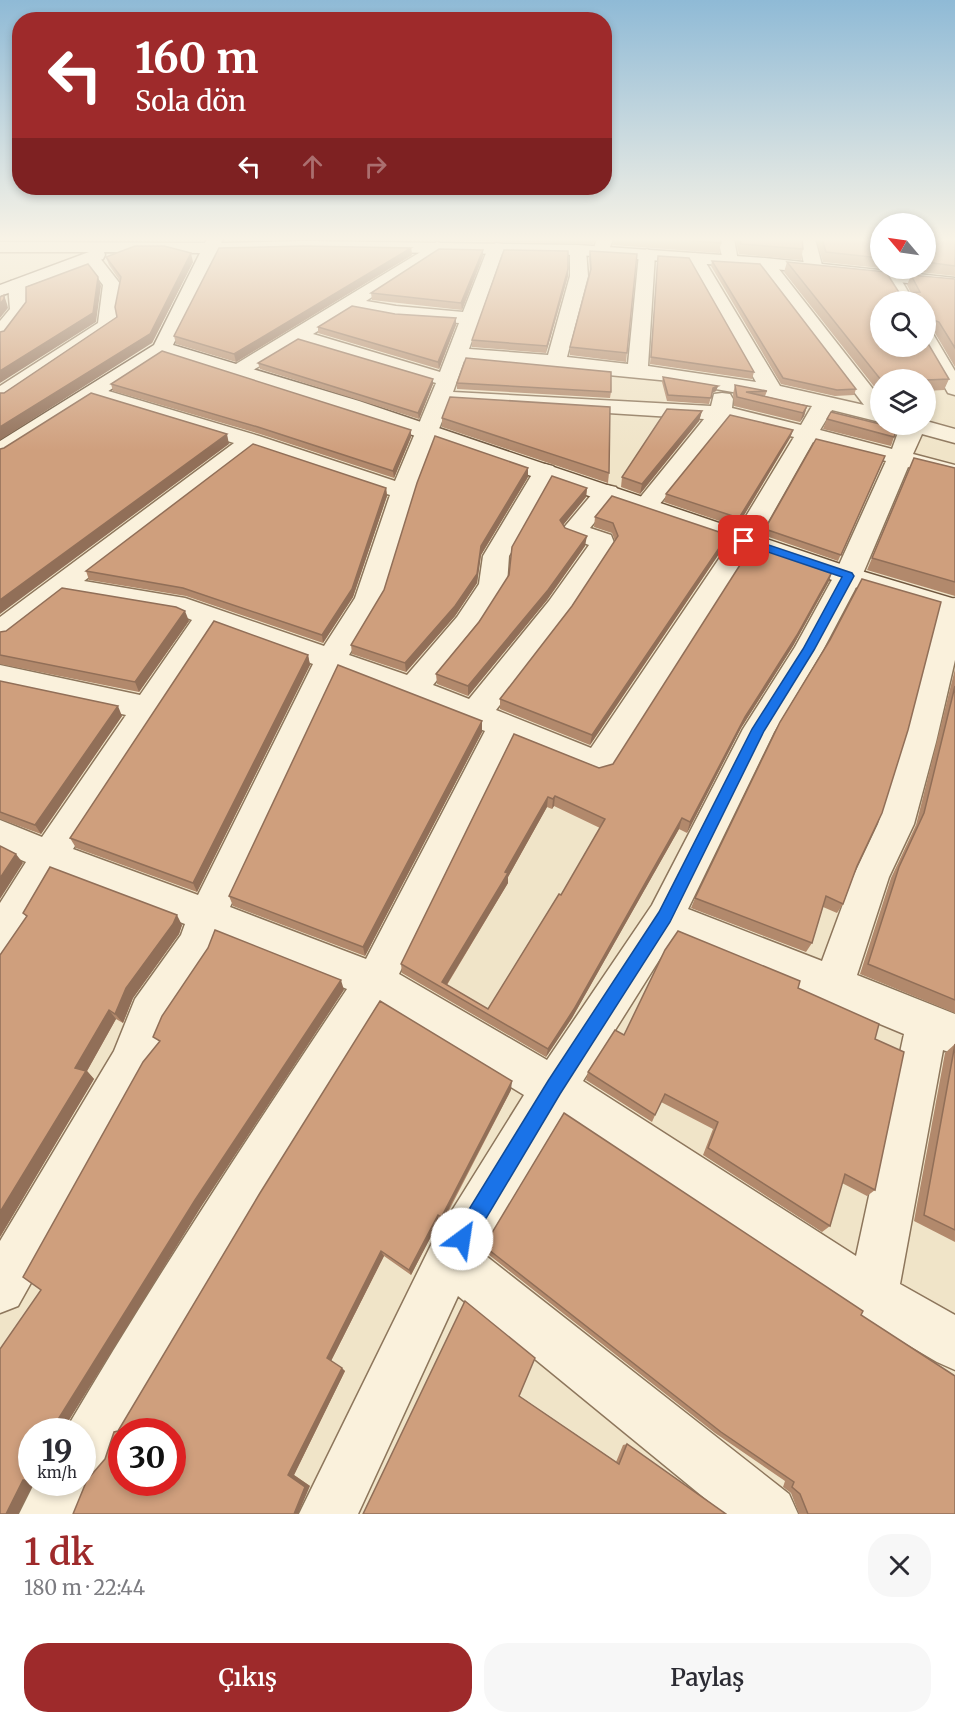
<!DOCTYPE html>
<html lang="tr">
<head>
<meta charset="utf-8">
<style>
	:root { --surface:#fff; --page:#f7f7f7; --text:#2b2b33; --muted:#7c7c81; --accent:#9e2a2b }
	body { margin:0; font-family:Merriweather,serif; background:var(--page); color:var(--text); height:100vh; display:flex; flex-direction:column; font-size:22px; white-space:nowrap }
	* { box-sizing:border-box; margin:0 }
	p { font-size:20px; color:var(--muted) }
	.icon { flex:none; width:33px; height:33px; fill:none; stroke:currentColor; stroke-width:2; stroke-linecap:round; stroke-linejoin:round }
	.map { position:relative; height:1514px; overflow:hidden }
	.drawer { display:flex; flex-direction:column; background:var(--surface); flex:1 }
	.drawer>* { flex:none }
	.top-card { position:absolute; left:12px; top:12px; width:600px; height:183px; border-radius:24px; box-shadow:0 3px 9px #0003; background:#9e2a2b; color:#fff; overflow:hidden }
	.needle { width:39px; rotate:299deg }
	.fabs { position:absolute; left:870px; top:213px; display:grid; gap:12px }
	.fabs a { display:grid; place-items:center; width:66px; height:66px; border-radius:50%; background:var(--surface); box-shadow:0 3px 9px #0003; font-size:30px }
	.speed { position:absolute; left:18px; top:1418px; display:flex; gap:12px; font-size:30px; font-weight:700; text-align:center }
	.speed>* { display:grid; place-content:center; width:78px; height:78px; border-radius:50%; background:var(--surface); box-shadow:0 3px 9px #0003; line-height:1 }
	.speed small { font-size:15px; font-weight:400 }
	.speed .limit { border:9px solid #d22; background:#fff; color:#111 }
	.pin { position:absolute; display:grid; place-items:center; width:51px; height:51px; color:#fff; margin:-26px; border-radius:12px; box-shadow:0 3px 9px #0006 }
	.me { position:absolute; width:66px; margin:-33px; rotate:31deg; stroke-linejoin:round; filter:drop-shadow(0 0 4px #0008) }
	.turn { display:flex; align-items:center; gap:21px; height:126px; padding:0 24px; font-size:27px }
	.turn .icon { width:78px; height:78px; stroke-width:2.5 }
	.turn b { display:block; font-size:42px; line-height:51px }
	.lanes { display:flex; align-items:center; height:57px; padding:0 24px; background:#0003; justify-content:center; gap:30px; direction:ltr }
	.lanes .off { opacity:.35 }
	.round { display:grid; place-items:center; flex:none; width:63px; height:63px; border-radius:24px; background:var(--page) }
	.overview { display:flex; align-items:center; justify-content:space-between; height:102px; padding:0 24px }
	h1 { font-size:36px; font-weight:600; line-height:45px; color:var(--accent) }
	.action { display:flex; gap:12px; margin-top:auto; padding:12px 24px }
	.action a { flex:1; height:69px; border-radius:24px; background:var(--accent); color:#fff; font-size:24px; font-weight:600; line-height:69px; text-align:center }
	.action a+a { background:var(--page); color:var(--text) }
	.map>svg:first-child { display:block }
</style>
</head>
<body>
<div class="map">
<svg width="955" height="1514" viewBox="0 0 955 1514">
	<rect width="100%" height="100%" fill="#f0e4c8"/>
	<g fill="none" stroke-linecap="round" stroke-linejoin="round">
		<g stroke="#8d765c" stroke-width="3">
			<g id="street">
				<polygon points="597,239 613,239 607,255 595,255 593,251"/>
				<polygon points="718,239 734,239 738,261 736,265 724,265"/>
				<polygon points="799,239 815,239 823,269 820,273 808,273 805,269"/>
				<path d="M437 242 443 244 445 247 443 250 366 301 396 306 463 312 488 248 496 243 502 244 504 248 469 349 548 355 570 276V250L578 245 586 250 588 276 567 357 628 364 639 254 647 249 655 254 648 366 756 382 687 258 695 253 703 258 780 386 864 405 756 263 759 259H771L880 398V422L832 410 820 430 892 449 901 424H926V421L955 429V443L922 434 913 454 955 465V479L908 467 862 576 823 650 774 732 688 909 822 961 853 877 878 824 904 742 939 607 943 601 955 598V660L936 742 914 824 889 877 857 975 955 1014V1054L943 1050 900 1284 955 1315V1370L937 1362 855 1314 561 1118 481 1252 789 1494 798 1514H724L458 1296 358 1514H299L433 1241 524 1095 381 1007 263 1198 126 1431H122C122 1445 108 1473 95 1479L96 1482 81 1514H19L35 1482H82V1431H65C154 1280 250 1134 347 989L219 937 211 957 166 1024 144 1081 18 1306 0 1313V1241L114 1051 135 999 181 935 185 924 57 875 14 949 0 954V903L26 862 0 851V820L42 837 126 715 0 687V665L140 695 192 620 180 615 66 596 10 639 0 642V617L234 443 89 400 86 395 89 390 97 389 105 390 259 436 395 481 436 383 299 342 245 375 238 377 231 375 228 371 231 367ZM352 310 396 318 459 323 440 372 313 334ZM464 361 670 381 812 406 801 425 732 408 733 399 730 394 722 393 714 394 711 406 453 392ZM449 403 704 419 634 505 637 510 646 512 655 510 727 420 794 437 731 541 591 748 496 710 569 615 615 545 611 535 590 528 619 492 616 487 607 485 598 487 561 531 565 536 589 545 549 601 469 699 433 685 477 631 507 584 509 556 557 471 553 466 545 464 537 466 483 556 479 584 457 617 407 675 349 655 383 598 415 491ZM813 442 886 461 834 576 795 647 743 729 652 905 547 1060 399 974 512 742 598 777 610 773 757 541ZM254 450 390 495 355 598 324 646 185 598 84 581ZM216 628 313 664 198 895 73 849ZM339 674 485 731 366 959 230 907ZM673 938 904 1034 856 1256 583 1081Z"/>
				<polygon points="90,252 96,253 121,285 116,316 118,325 8,400 0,401 0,386 98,323 103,285 82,257"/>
				<polygon points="890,270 896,271 914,302 896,302 881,275 884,271"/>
				<polygon points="17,280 23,281 26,285 28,310 7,338 0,340 0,321 10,309 8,285 11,281"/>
				<polygon points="926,332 933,334 955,371 955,395 948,393 921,346 926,346"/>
			</g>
		</g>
		<g stroke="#6f573f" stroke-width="3">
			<polygon id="secondary" points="207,239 223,239 221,243 305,241 578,245 765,258 955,278 955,288 765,268 578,255 305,251 217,253 173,345 359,401 858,570 955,599 955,617 838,582 343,411 164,355 8,456 0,458 0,441 154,345 200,253 104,252 105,255 103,259 0,296 0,285 89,252 0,252 0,242 205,243"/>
		</g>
		<use href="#street" fill="#faf1dc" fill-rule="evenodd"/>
		<use href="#secondary" fill="#faf1dc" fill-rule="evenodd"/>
	</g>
	<g fill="#b2896c" fill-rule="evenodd">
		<polygon points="0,239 91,239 88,240 0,240"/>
		<polygon points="237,239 595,239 593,244 438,240 237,240"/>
		<polygon points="614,239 720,239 721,243 719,253 613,245"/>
		<polygon points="735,239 802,239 803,249 801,260 739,254"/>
		<polygon points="816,239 880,239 880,268 823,262"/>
		<polygon points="926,239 955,239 955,276 884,268 926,268"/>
		<polygon points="411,248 412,255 236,362 176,344 174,336"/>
		<polygon points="590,251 637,254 626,362 570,355 570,347 590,273 589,258"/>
		<polygon points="483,256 462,310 372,300 371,293"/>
		<polygon points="658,256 754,372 752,379 650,364"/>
		<polygon points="106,257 193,262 152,343 4,393 117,317 120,281 109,265"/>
		<polygon points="712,261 856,389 854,395 835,396 781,384 711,266"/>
		<polygon points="787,262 900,294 911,293 907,285 911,275 955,279 955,367 935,333 928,330 880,302 949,379 944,390 926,391 926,380 880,380 880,394 784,272"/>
		<polygon points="568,269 568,276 546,353 472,347 472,340"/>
		<polygon points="456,325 439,369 318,333 318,327"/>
		<polygon points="258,363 433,379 433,384 419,419 260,369"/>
		<polygon points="663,377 718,386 716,391 712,393 709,404 667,401 662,382"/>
		<polygon points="457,383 611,392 610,398 457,389"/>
		<polygon points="111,384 411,437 394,478 260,434 113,391"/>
		<polygon points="735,385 767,391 765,396 807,406 804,416 800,422 734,406 733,394"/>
		<polygon points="702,411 699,421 640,494 621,487 622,477"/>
		<polygon points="442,418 609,473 608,483 442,427"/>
		<polygon points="827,419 897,428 891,446 823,429"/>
		<polygon points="793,430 790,438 737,527 664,502 666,494"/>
		<polygon points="885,456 838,561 763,535 765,529"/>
		<polygon points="914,458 955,468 955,596 867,570"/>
		<polygon points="528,477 481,555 477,583 455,616 406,672 352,654 351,645"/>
		<polygon points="386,488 387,496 353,597 323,643 186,596 89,580 86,571"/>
		<polygon points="587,488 586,497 563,525 565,528 585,546 547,600 468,696 437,684 436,674"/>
		<polygon points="595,517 725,545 590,745 500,709 500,699 572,606 615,541 612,533 594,527"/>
		<path d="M829 581 793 646 741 728 687 833 679 829 572 1018 546 1057 402 973 401 964 514 734 599 768 613 764ZM554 806 600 828 561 895 488 1009 447 985 508 883V877L547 807 552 809Z"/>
		<polygon points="189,621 139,692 0,664 0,632"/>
		<polygon points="308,655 310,665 197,892 76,848 70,838"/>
		<polygon points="955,669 955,1013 860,974 891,878 916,825"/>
		<polygon points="0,681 122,716 41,834 0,819"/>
		<polygon points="482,721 482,732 365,956 233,906 229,896"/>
		<polygon points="857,866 843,904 837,913 823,907 812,943 806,952 691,908 695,898"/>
		<polygon points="23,913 182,925 179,934 133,998 123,1023 116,1019 87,1071 94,1079 0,1237 27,917"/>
		<polygon points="798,988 875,1039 875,1190 867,1196 842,1183 830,1226 822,1232 703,1155 713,1129 661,1102 652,1122 586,1080 588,1072 624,1035"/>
		<polygon points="955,1044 955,1242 914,1221 945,1053"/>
		<polygon points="511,1090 444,1220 441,1223 439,1221 411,1275 384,1256 331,1361 345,1371 294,1475 310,1486 105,1459 118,1431"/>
		<polygon points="484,1246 861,1315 955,1514 799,1514 791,1493 783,1487 785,1481 715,1433 484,1251"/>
		<polygon points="519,1396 616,1462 623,1445 627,1444 726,1514 363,1514"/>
	</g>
	<g fill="#916f58">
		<polygon points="411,248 412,255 236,362 234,354"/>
		<polygon points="483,250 483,256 462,310 461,303"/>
		<polygon points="191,253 193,262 152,343 0,440 0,427"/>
		<polygon points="568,269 568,276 546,353 547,346"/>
		<polygon points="98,277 101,286 96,322 0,383 0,371"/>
		<polygon points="4,295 7,304 8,308 0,318 0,304"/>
		<polygon points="456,318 456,325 439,369 438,362"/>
		<polygon points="433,379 433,384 419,419 418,413"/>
		<polygon points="718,386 716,391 712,393 713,388"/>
		<polygon points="807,406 804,416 800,422 803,413"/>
		<polygon points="702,411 699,421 640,494 642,484"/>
		<polygon points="411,430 411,437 394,478 393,471"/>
		<polygon points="793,430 790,438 737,527 739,518"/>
		<polygon points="227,434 229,444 0,614 0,600"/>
		<polygon points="528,468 528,477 481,555 477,583 455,616 406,672 405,663 481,546"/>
		<polygon points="386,488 387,496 353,597 323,643 322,635"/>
		<polygon points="587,488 586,497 559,530 560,520"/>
		<polygon points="728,535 725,545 590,745 592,735"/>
		<polygon points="587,536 585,546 547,600 468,696 468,686"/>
		<polygon points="833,570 829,581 793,646 741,728 687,833 690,822 745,717"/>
		<polygon points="185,611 189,621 139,692 135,682"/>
		<polygon points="308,655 310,665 197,892 193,883"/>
		<polygon points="118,706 122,716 41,834 35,825"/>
		<polygon points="482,721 482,732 365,956 363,947"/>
		<polygon points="555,796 554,806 552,809 553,799"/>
		<polygon points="548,797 547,807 508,877 508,883 444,989 442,982"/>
		<polygon points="682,818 679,829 572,1018 546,1057 548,1049"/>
		<polygon points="16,854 23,863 0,899 0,878"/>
		<polygon points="177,915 182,925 179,934 133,998 123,1023 115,1014 126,988"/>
		<polygon points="341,980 344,990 201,1207 63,1430 64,1431 53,1431 52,1429 195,1200"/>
		<polygon points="109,1010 116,1019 87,1071 94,1079 0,1237 0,1212 75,1068"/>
		<polygon points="512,1081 511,1090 441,1223 441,1217"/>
		<polygon points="438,1215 439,1221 411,1275 409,1270"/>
		<polygon points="381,1251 384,1256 331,1361 327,1358"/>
		<polygon points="342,1368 345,1371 294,1475 310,1486 298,1514 294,1514 288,1475"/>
		<polygon points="23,1480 32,1480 32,1482 34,1482 18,1514 6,1514"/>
	</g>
	<g fill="#cf9f7d" stroke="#916f58" stroke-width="1.5" fill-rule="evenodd">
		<polygon points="672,239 720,239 721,243"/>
		<polygon points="740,239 802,239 803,249 741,244"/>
		<polygon points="822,239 880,239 880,258 826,252"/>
		<polygon points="926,239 955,239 955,266 926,262"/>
		<polygon points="135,246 164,246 191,253 150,334 0,427 0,393 4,393 117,317 115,307 121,277 106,257"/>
		<polygon points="304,246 411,248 234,354 174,336 219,248"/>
		<polygon points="439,249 483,250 461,303 371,293"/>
		<polygon points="504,250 568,251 568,269 547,346 472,340"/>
		<polygon points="590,251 637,254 627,353 570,347 591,269"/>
		<polygon points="658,256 689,258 754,372 651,357"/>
		<polygon points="712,261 760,264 856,389 837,390 783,378"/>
		<polygon points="787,262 886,272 900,294 920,292 911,275 955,279 955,348 939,322 931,319 928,321 928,333 926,333 926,302 880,302 880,346 926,346 926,340 949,379 926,380 881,380"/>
		<polygon points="88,264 98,277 93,313 0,371 0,332 4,331 26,302 26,287"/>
		<polygon points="4,295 4,299 0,304 0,297"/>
		<polygon points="352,306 395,314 456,318 438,362 318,327"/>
		<polygon points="298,339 433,379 418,413 258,363"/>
		<polygon points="162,351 411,430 393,471 258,427 111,384"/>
		<polygon points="466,358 611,372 611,392 457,383"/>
		<polygon points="663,377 718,386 713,388 711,398 668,395"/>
		<polygon points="735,385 767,391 746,392 807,406 803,413 737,397"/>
		<polygon points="91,393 227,434 0,600 0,449 4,448"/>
		<polygon points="450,397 610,407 609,473 442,418"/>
		<polygon points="667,409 702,411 642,484 622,477"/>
		<polygon points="831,412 880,424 897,428 894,437 827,419"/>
		<polygon points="730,415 793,430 739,518 666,494"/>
		<polygon points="435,436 528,468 481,546 477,574 455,606 405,663 351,645 384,590 417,483"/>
		<polygon points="816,439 885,456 841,555 765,529"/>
		<polygon points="253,444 386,488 352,589 322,635 183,588 86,571"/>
		<polygon points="914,458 955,468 955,582 872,558"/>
		<polygon points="552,476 587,488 560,520 565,528 587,536 548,590 468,686 436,674 479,622 509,575 512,547"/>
		<polygon points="612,496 728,535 592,735 500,699 572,606 618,536 613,523 595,517"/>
		<path d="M754 543 833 570 797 635 745 717 690 822 682 818 574 1009 548 1049 401 964 514 734 599 768 613 764ZM555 796 605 819 561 895 559 894 488 1009 442 982 508 873 505 872 548 797 553 799Z"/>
		<polygon points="862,579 941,602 908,730 882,813 857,866 843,904 826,896 812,943 695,898 780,722 830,640"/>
		<polygon points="62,588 176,607 185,611 135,682 0,655 0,632 6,631"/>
		<polygon points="214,621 308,655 193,883 70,838"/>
		<polygon points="338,665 482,721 363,947 229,896"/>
		<polygon points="0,681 118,706 35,825 0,812"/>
		<polygon points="955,686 955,1000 868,964 899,867 924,813"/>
		<polygon points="0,846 16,854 0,878"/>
		<polygon points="50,867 177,915 173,924 126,988 115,1014 109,1010 75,1068 86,1071 0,1212 0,955 27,916 23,913"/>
		<polygon points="215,930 341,980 195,1200 52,1429 53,1431 32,1431 32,1480 23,1480 6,1514 0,1514 0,1349 41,1290 23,1277 143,1062 160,1041 153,1037 162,1016 208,948"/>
		<polygon points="678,931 800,981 798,988 879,1024 875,1039 904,1052 875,1190 845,1174 830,1226 708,1148 718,1122 665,1094 655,1115 588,1072 615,1030 624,1035 665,950"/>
		<path d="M380 1001 512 1081 443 1214 441 1217 438 1215 409 1270 381 1251 327 1358 342 1368 288 1475 305 1487 294 1514H73L87 1480 105 1459 114 1432 118 1431 260 1193ZM122 1431H172V1482H122Z"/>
		<polygon points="955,1044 955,1230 924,1215"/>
		<polygon points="564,1113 863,1311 861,1315 955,1376 955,1514 808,1514 800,1494 792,1487 794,1482 721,1432 484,1246"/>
		<polygon points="465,1301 535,1358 519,1396 619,1464 627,1444 726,1514 363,1514"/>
	</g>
	<linearGradient id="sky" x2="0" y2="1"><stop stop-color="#8fbad6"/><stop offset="0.53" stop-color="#f8f3e6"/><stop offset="1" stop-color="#f8f3e6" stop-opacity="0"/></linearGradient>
	<rect width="955" height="451" fill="url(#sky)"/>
	<polygon fill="#1a73e8" stroke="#114b97" stroke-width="1.5" points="741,538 748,538 852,573 854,576 814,650 764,731 670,922 560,1094 469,1247 462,1250 455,1247 452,1239 455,1232 548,1081 659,912 752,729 803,649 842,577 741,543"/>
</svg>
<div class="fabs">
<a><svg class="needle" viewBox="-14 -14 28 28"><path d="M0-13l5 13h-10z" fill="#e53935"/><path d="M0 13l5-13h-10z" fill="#7c7c81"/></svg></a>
<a><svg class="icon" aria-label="search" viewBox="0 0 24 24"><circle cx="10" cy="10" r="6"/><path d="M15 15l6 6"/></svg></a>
<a><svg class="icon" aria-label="layers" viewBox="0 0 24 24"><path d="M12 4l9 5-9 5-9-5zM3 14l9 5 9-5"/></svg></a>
</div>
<div class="speed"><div>19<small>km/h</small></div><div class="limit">30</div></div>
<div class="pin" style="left:744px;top:541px;background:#d93025"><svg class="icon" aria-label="arrive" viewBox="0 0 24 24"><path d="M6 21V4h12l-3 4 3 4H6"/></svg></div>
<svg class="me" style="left:462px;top:1239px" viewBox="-20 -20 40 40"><circle r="19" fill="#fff"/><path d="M0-13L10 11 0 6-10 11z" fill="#1a73e8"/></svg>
<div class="top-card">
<div class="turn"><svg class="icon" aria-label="left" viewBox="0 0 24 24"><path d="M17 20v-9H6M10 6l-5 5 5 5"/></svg><div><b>160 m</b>Sola dön</div></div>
<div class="lanes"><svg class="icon" aria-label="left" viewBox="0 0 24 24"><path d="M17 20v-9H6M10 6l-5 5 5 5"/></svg><svg class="icon off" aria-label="ahead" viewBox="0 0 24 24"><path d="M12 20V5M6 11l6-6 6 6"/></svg><svg class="icon off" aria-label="right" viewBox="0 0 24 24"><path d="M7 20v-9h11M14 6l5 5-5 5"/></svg></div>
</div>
</div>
<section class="drawer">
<div class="overview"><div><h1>1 dk</h1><p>180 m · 22:44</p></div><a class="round"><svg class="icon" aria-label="close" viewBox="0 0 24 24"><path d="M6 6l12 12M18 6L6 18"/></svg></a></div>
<div class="action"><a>Çıkış</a><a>Paylaş</a></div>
</section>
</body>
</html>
